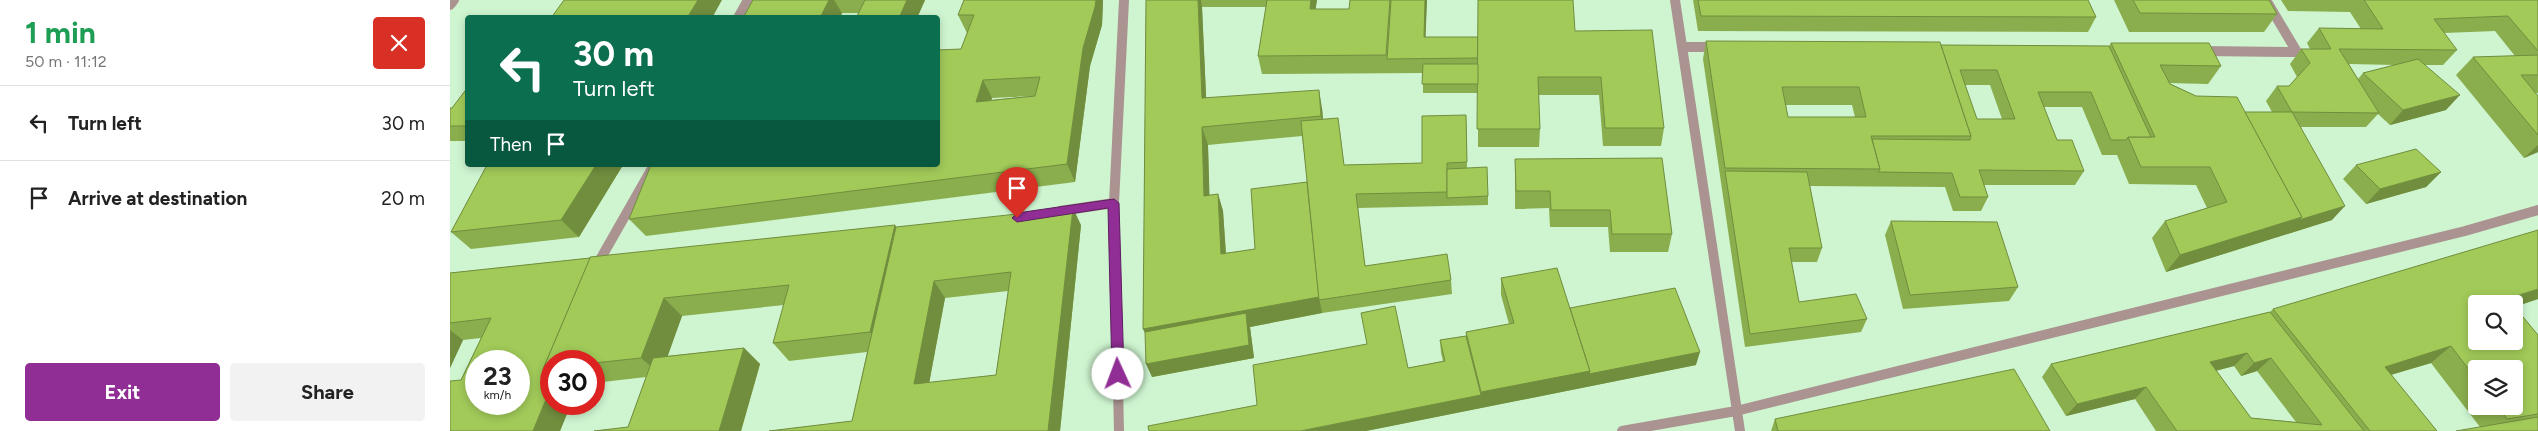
<!DOCTYPE html>
<html lang="en">
<head>
<meta charset="utf-8">
<style>
	:root { --surface:#fff; --page:#f2f2f2; --text:#222; --muted:#767676; --line:#e0e0e0; --accent:#912e95 }
	body { margin:0; font-family:Figtree,sans-serif; background:var(--page); color:var(--text); height:100vh; display:flex; flex-direction:column; font-size:19px; white-space:nowrap }
	* { box-sizing:border-box; margin:0 }
	p { font-size:16px; color:var(--muted) }
	.icon { flex:none; width:28px; height:28px; fill:none; stroke:currentColor; stroke-width:2; stroke-linecap:round; stroke-linejoin:round }
	.map { position:relative; flex:1; overflow:hidden }
	.details { display:flex; flex-direction:column; background:var(--surface); width:450px }
	.details>* { flex:none }
	.hud { position:absolute; left:15px; top:15px; width:475px; height:152px; border-radius:5px; box-shadow:0 2px 8px #0003; background:#0b6e4f; color:#fff; overflow:hidden }
	.fabs { position:absolute; left:2018px; top:295px; display:grid; gap:10px }
	.fabs a { display:grid; place-items:center; width:55px; height:55px; border-radius:5px; background:var(--surface); box-shadow:0 2px 8px #0003; font-size:25px }
	.speed { position:absolute; left:15px; top:350px; display:flex; gap:10px; font-size:25px; font-weight:700; text-align:center }
	.speed>* { display:grid; place-content:center; width:65px; height:65px; border-radius:50%; background:var(--surface); box-shadow:0 2px 8px #0003; line-height:1 }
	.speed small { font-size:12px; font-weight:400 }
	.speed .limit { border:8px solid #d22; background:#fff; color:#111 }
	.pin { position:absolute; display:grid; place-items:center; width:42px; height:42px; color:#fff; margin:-51px -21px; border-radius:50% 50% 50% 0; rotate:-45deg; box-shadow:0 0 5px #0007 }
	.pin .icon { rotate:45deg }
	.me { position:absolute; width:55px; margin:-28px; rotate:358deg; stroke-linejoin:round; filter:drop-shadow(0 0 4px #0008) }
	.turn { display:flex; align-items:center; gap:18px; height:105px; padding:0 25px; font-size:22px }
	.turn .icon { width:65px; height:65px; stroke-width:2.5 }
	.turn b { display:block; font-size:35px; line-height:42px }
	.then { display:flex; align-items:center; height:48px; padding:0 25px; background:#0003; gap:10px; font-size:19px }
	.round { display:grid; place-items:center; flex:none; width:52px; height:52px; border-radius:5px; background:var(--page) }
	.overview { display:flex; align-items:center; justify-content:space-between; height:85px; padding:0 25px }
	h1 { font-size:30px; font-weight:700; line-height:38px; color:#1e9e55 }
	.cta { display:flex; gap:10px; margin-top:auto; padding:10px 25px }
	.cta a { flex:1; height:58px; border-radius:5px; background:var(--accent); color:#fff; font-size:20px; font-weight:700; line-height:58px; text-align:center }
	.cta a+a { background:var(--page); color:var(--text) }
	ul { padding:0; list-style:none }
	li { display:flex; align-items:center; gap:15px; height:75px; padding:0 25px; border-top:1px solid var(--line) }
	li div { flex:1 }
	li b { display:block; font-size:19px }
	li em { font-style:normal }
	main { display:flex; flex:1; min-height:0 }
	.map>svg:first-child { display:block }
</style>
</head>
<body>
<main>
<section class="details">
<div class="overview"><div><h1>1 min</h1><p>50 m · 11:12</p></div><a class="round" style="background:#d93025;color:#fff"><svg class="icon" aria-label="close" viewBox="0 0 24 24"><path d="M6 6l12 12M18 6L6 18"/></svg></a></div>
<ul>
<li><svg class="icon" aria-label="left" viewBox="0 0 24 24"><path d="M17 20v-9H6M10 6l-5 5 5 5"/></svg><div><b>Turn left</b></div><em>30 m</em></li>
<li><svg class="icon" aria-label="arrive" viewBox="0 0 24 24"><path d="M6 21V4h12l-3 4 3 4H6"/></svg><div><b>Arrive at destination</b></div><em>20 m</em></li>
</ul>
<div class="cta"><a>Exit</a><a>Share</a></div>
</section>
<div class="map">
<svg width="2088" height="431" viewBox="0 0 2088 431">
	<rect width="100%" height="100%" fill="#cef5d0"/>
	<g fill="none" stroke-linecap="round" stroke-linejoin="round">
		<g stroke="#aa9390" stroke-width="10">
			<polyline points="1225,0 1290,431"/>
			<polyline points="0,5 4,0"/>
			<polyline points="288,18 298,0"/>
			<polyline points="1233,47 1267,47"/>
			<polyline points="1751,51 1847,52 1816,0"/>
			<polyline points="610,211 664,203"/>
			<polyline points="147,265 204,165"/>
			<polyline points="669,431 664,203 674,0"/>
			<polyline points="1172,431 1286,411 2015,231 2088,210"/>
		</g>
	</g>
	<g fill="#8aae4d" fill-rule="evenodd">
		<polygon points="303,0 475,0 467,18 408,13 392,13 390,18 293,18"/>
		<path d="M514 0H653L652 25 640 66 625 182 196 236 179 219 488 165 511 49 517 33 508 15ZM582 96 541 100 542 98Z"/>
		<path d="M696 0H867L865 9H899L900 0H977L975 37H1028L1125 31 1214 128 1211 146H1153L1149 95H1088L1090 129 1089 147H1028V93H973V73L812 74 808 56 816 7H752L756 98 872 108 873 119 890 132 894 165 972 163 1016 115 1017 168 1038 196V205L908 208 915 266 1001 280 1002 294 872 313 800 327 804 358 702 377 695 332 693 329ZM852 136 858 188 805 249 776 253 773 211 768 194 759 195 758 145Z"/>
		<polygon points="1243,0 1638,0 1646,17 1638,32 1248,31"/>
		<polygon points="1664,0 1819,0 1827,14 1814,32 1679,32"/>
		<path d="M1831 0H2088V93H2086L2088 96V152L2074 158 2006 75 2023 57 2065 56 2045 31 1994 33 2007 50 1993 65H1975L1996 110 1940 125 1928 114 1916 127H1851L1882 220 1716 272 1702 238 1715 221 1757 208 1746 185 1679 184 1667 155H1652L1632 107H1594L1607 140 1634 171 1625 185H1534L1538 197 1531 211H1503L1495 187 1360 186 1372 248 1367 262H1341L1349 302 1417 319 1411 332 1295 347 1253 59 1256 41 1491 45 1659 46 1661 43 1771 66 1758 84 1719 83 1746 96 1795 112H1822L1816 101 1827 86H1839L1847 77 1840 64 1851 49H1860L1857 43 1869 28 1911 29 1900 12 1838 11ZM1899 64 1946 65 1913 73 1908 79ZM1515 85H1540L1552 119H1527ZM1336 105H1402L1405 117H1338Z"/>
		<polygon points="18,87 18,141 0,141 0,108 2,108"/>
		<polygon points="1065,159 1222,234 1218,252 1160,252 1158,227 1100,227 1099,208 1065,209"/>
		<polygon points="37,165 173,165 129,237 21,249 1,232"/>
		<polygon points="1906,165 1991,172 1976,187 1916,204 1893,179"/>
		<polygon points="1441,221 1568,287 1559,301 1453,309 1435,235"/>
		<path d="M445 225 446 227 631 225 610 431H319L402 421 417 352 339 361 323 343 334 305 232 316 217 356 294 348 310 364 291 431H144L178 427 196 377 144 383V361H101V404H121L110 431H0L11 380 31 338 13 340 0 368V273ZM558 291 546 375 479 383 495 298Z"/>
		<polygon points="1051,278 1246,365 916,431 807,405 958,368 993,361 991,353 990,340 1016,336 1016,332 1059,324 1051,295"/>
		<path d="M2088 299 2064 307 2088 335V431L2030 427 1981 363 1941 375 1987 431H1706L1685 399 1616 416 1592 377 1601 364 1820 312 1823 309ZM1784 366 1791 376 1807 371 1846 422 1801 418 1766 371ZM2026 369 2064 406H2026Z"/>
		<polygon points="1325,419 1600,431 1321,431"/>
	</g>
	<g fill="#718d3e">
		<polygon points="248,0 272,0 262,18 237,18"/>
		<polygon points="379,0 384,0 392,13 390,18 370,18"/>
		<polygon points="457,0 475,0 467,18 449,18"/>
		<polygon points="646,0 653,0 652,25 640,66 625,182 617,164 633,48"/>
		<polygon points="748,0 751,0 752,7 757,116 752,98"/>
		<polygon points="861,0 867,0 863,27 860,9"/>
		<polygon points="975,0 977,0 975,52 974,37"/>
		<polygon points="533,80 542,98 535,120 526,102"/>
		<polygon points="869,90 872,108 874,134 871,116"/>
		<polygon points="2010,95 1996,110 1940,125 1953,110"/>
		<polygon points="752,127 758,145 760,213 754,196"/>
		<polygon points="2088,145 2088,152 2074,158"/>
		<polygon points="146,165 173,165 129,237 111,220"/>
		<polygon points="1991,172 1976,187 1916,204 1930,189"/>
		<polygon points="768,194 773,211 777,271 771,254"/>
		<polygon points="1895,206 1882,220 1716,272 1730,255 1852,217"/>
		<polygon points="623,208 631,225 610,431 598,431"/>
		<polygon points="445,225 457,244 434,350 420,332"/>
		<polygon points="484,281 495,298 476,400 464,384"/>
		<polygon points="2088,289 2088,299 2064,307 2064,304 2051,304 2057,299"/>
		<polygon points="869,297 872,313 800,327 804,358 702,377 696,364 701,345 693,329"/>
		<polygon points="214,298 232,316 211,375 191,358"/>
		<polygon points="0,330 13,340 0,368"/>
		<polygon points="2001,346 1981,363 1916,382 1935,367"/>
		<polygon points="294,348 310,364 291,431 269,431"/>
		<polygon points="1250,352 1246,365 916,431 850,431 1031,395 1031,392 1140,371"/>
		<polygon points="1797,353 1784,366 1748,375 1760,362"/>
		<polygon points="1821,358 1807,371 1791,376 1804,363"/>
		<polygon points="101,387 101,404 121,404 110,431 83,431"/>
		<polygon points="1696,387 1685,399 1616,416 1627,404"/>
	</g>
	<g fill="#a1ca59" stroke="#718d3e" fill-rule="evenodd">
		<polygon points="114,0 248,0 237,18 101,18"/>
		<polygon points="303,0 379,0 370,18 293,18"/>
		<polygon points="415,0 457,0 449,18 406,18"/>
		<path d="M514 0H646L645 7 633 48 617 164 179 219 201 165H488V50L511 49 524 15H508ZM590 77 585 96 526 102 533 80Z"/>
		<polygon points="696,0 748,0 752,98 869,90 871,116 752,127 754,196 768,194 771,254 805,249 801,189 857,182 869,297 693,329"/>
		<polygon points="817,0 861,0 860,9 899,9 900,0 940,0 936,55 808,56"/>
		<polygon points="941,0 975,0 974,37 1028,37 1028,58 937,59"/>
		<polygon points="1028,0 1123,0 1125,31 1202,30 1214,128 1155,128 1151,77 1088,77 1090,129 1027,129"/>
		<polygon points="1248,0 1638,0 1646,17 1251,16"/>
		<polygon points="1683,0 1819,0 1827,14 1690,13"/>
		<polygon points="1914,0 2088,0 2088,51 2058,16 1984,19 2007,50 1889,49 1929,113 1842,112 1827,86 1839,86 1860,63 1851,49 1881,49 1869,28 1933,29"/>
		<path d="M1256 41 1490 42 1521 136H1421L1430 169 1275 168ZM1332 87H1409L1416 117H1338Z"/>
		<polygon points="1661,43 1759,43 1771,66 1710,65 1720,84 1746,96 1787,97 1852,217 1730,255 1715,221 1777,202 1760,167 1691,167 1678,137 1705,137"/>
		<path d="M1491 45 1659 46 1701 137H1678L1676 140H1661L1641 92H1588L1607 140H1622L1634 171 1529 170 1538 197H1510L1502 173 1428 172 1430 169 1422 139 1520 140 1521 136ZM1510 70H1547L1565 119H1527Z"/>
		<polygon points="2088,55 2088,75 2071,75 2088,96 2088,135 2023,57"/>
		<polygon points="1968,59 2010,95 1953,110 1913,73"/>
		<polygon points="973,64 1028,64 1028,84 972,84"/>
		<polygon points="18,87 18,126 0,126 0,108 2,108"/>
		<polygon points="1795,112 1842,112 1895,206 1849,220 1852,217"/>
		<polygon points="1016,115 1017,162 997,163 997,192 906,194 915,266 997,254 1001,280 869,300 851,121 888,118 894,165 972,163 972,116"/>
		<polygon points="1966,149 1991,172 1930,189 1906,165"/>
		<polygon points="1212,158 1222,234 1162,234 1160,210 1101,210 1100,191 1066,191 1065,159"/>
		<polygon points="37,165 146,165 111,220 1,232"/>
		<polygon points="1037,167 1038,196 997,198 997,169"/>
		<polygon points="1275,171 1357,172 1372,248 1339,248 1349,302 1406,294 1417,319 1300,334"/>
		<path d="M623 208 598 431H319L402 421 446 227ZM561 272 546 375 464 384 484 281Z"/>
		<polygon points="1441,221 1547,222 1568,287 1460,295"/>
		<polygon points="445,225 420,332 323,343 339,285 214,298 191,358 144,363 144,361 101,361 101,368 93,369 140,257"/>
		<polygon points="2088,230 2088,289 2057,299 2062,304 2026,304 2026,341 2064,341 2064,306 2088,335 2088,414 2057,419 2048,406 2064,406 2064,369 2026,369 2026,379 2001,346 1935,367 1987,431 1920,431 1823,309"/>
		<path d="M140 258 93 369 95 370H101V387L83 431H0V381L11 380 41 318 0 323V273ZM26 361H69V404H26Z"/>
		<polygon points="1107,268 1140,371 1031,392 1016,332 1064,323 1051,278"/>
		<polygon points="1225,288 1250,352 1139,374 1140,371 1120,308"/>
		<polygon points="945,306 958,368 995,361 990,340 1016,336 1031,395 850,431 699,431 698,426 807,405 803,365 917,344 911,313"/>
		<path d="M1820 312 1914 431H1727L1696 387 1627 404 1601 364ZM1797 353 1804 363 1821 358 1872 425 1801 418 1760 362Z"/>
		<polygon points="796,313 799,345 696,364 695,332"/>
		<polygon points="294,348 269,431 144,431 178,427 203,358"/>
		<polygon points="1564,369 1600,431 1328,431 1325,419"/>
		<polygon points="2088,417 2088,431 2006,431"/>
	</g>
	<polygon fill="#912e95" stroke="#5e1e61" points="664,199 669,203 674,374 668,379 662,374 658,208 567,222 562,218 567,213"/>
</svg>
<div class="fabs">
<a><svg class="icon" aria-label="search" viewBox="0 0 24 24"><circle cx="10" cy="10" r="6"/><path d="M15 15l6 6"/></svg></a>
<a><svg class="icon" aria-label="layers" viewBox="0 0 24 24"><path d="M12 4l9 5-9 5-9-5zM3 14l9 5 9-5"/></svg></a>
</div>
<div class="speed"><div>23<small>km/h</small></div><div class="limit">30</div></div>
<div class="pin" style="left:567px;top:218px;background:#d93025"><svg class="icon" aria-label="arrive" viewBox="0 0 24 24"><path d="M6 21V4h12l-3 4 3 4H6"/></svg></div>
<svg class="me" style="left:668px;top:374px" viewBox="-20 -20 40 40"><circle r="19" fill="#fff"/><path d="M0-13L10 11 0 6-10 11z" fill="#912e95"/></svg>
<div class="hud">
<div class="turn"><svg class="icon" aria-label="left" viewBox="0 0 24 24"><path d="M17 20v-9H6M10 6l-5 5 5 5"/></svg><div><b>30 m</b>Turn left</div></div>
<div class="then">Then<svg class="icon" aria-label="arrive" viewBox="0 0 24 24"><path d="M6 21V4h12l-3 4 3 4H6"/></svg></div>
</div>
</div>
</main>
</body>
</html>
